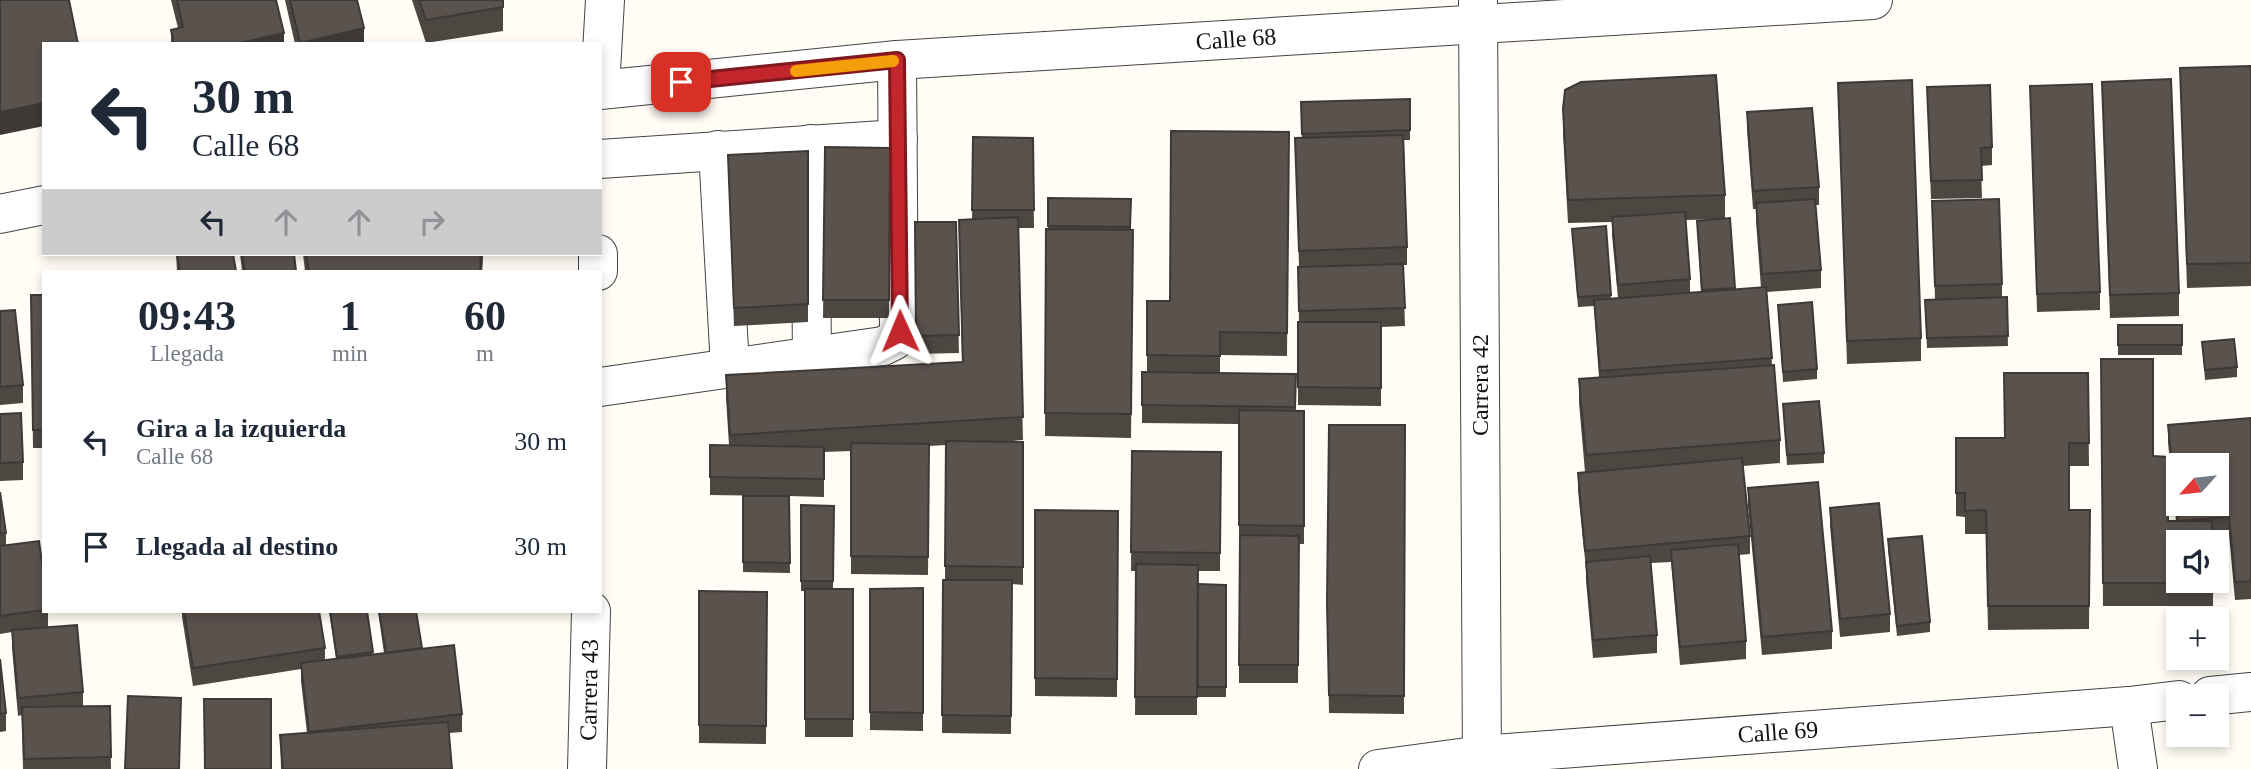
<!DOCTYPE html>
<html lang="es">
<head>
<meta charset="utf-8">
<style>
	:root { --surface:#fff; --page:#f2f2f3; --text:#1f2937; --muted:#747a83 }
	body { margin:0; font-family:Georgia,serif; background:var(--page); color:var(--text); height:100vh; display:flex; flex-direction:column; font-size:26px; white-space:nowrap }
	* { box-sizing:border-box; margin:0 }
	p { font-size:23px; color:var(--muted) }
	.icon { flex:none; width:38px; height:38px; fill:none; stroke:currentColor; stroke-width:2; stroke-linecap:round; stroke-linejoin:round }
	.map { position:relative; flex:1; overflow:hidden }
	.details { position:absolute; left:42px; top:270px; width:560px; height:343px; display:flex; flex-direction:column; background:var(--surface); border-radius:0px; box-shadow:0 4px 10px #0003 }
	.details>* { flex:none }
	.guide { position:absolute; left:42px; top:42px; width:560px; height:214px; border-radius:0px; box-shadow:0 4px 10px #0003; background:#fff; color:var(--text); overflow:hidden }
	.needle { width:46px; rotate:243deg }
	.buttons { position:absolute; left:2166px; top:453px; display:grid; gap:14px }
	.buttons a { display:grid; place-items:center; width:63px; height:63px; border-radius:0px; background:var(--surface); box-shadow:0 4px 10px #0003; font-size:35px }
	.pin { position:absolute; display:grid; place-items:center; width:60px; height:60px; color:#fff; margin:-30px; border-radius:14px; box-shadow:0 4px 10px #0006 }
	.me { position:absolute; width:77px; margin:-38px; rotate:359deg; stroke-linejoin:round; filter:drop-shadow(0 0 5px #0008) }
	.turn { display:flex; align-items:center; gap:24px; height:147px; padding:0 35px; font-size:32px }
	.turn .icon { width:91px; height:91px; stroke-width:2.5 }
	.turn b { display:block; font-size:49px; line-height:60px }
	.lanes { display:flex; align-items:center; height:66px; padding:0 35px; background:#0003; justify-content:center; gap:35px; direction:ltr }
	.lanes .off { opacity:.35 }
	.eta { display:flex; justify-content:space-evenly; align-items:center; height:119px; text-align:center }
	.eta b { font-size:42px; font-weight:700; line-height:49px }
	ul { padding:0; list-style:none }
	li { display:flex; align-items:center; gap:21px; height:105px; padding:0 35px }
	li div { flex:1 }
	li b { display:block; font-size:26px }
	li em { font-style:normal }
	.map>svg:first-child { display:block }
</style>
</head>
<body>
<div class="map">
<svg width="2251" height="769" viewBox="0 0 2251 769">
	<rect width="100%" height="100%" fill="#fffdf5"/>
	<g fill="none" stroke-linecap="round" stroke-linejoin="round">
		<g stroke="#444" stroke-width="40">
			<g id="minor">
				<polyline points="1478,0 1482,769"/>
				<polyline points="600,88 605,0"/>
				<polyline points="600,90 897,60 1873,0"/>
				<polyline points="810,144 812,356"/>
				<polyline points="718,150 730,368"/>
				<polyline points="600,159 898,139"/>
				<polyline points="0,214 44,205"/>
				<polyline points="598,271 598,254"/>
				<polyline points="600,387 883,346 895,340 899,331 897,60"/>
				<polyline points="2210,696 2251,692"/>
				<polyline points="2129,706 2138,769"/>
				<polyline points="587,769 591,611"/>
				<polyline points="1378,769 1482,755 2129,706 2179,700"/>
			</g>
		</g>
		<use href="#minor" stroke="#fff" stroke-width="38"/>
	</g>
	<g fill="#4d4742">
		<polygon points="171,0 276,0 284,44 171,44 171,30 178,28"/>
		<polygon points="285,0 357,0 364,44 295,44"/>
		<polygon points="412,0 503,0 503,31 426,43"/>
		<polygon points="2251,66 2251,286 2187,288 2180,68"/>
		<polygon points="2102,82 2179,293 2179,316 2110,318"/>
		<polygon points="1838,83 1921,338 1921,361 1847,364"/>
		<polygon points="2030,86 2100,292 2100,310 2037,312"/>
		<polygon points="1927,87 1992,147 1992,165 1981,166 1982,198 1931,199"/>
		<polygon points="1410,99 1410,140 1404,140 1407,247 1407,265 1403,265 1405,326 1381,327 1381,406 1298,405 1298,322 1299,322 1298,267 1299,267 1295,138 1302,138 1301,102"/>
		<polygon points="1563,109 1725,195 1725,219 1685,220 1690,279 1690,293 1701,292 1697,221 1730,218 1735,290 1761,288 1756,221 1756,209 1753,209 1747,130 1747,112 1819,187 1819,205 1815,205 1821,270 1821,288 1767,292 1772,365 1780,440 1780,463 1743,466 1750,536 1750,554 1739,555 1746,641 1746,659 1680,665 1671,562 1651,563 1657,635 1657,653 1593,658 1586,581 1586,569 1578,491 1578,473 1585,472 1579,403 1579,379 1599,378 1594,306 1578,307 1572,229 1606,226 1611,299 1618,298 1612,235 1612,222 1568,223 1563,133"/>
		<polygon points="1289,132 1287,356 1220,355 1220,373 1296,374 1296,411 1304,411 1304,544 1299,544 1298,683 1239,683 1239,424 1142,423 1142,372 1147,372 1147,301 1170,301"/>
		<polygon points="973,137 1033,138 1034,228 1018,228 1023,440 1000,442 1023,442 1023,585 1012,584 1011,734 942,733 943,580 945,580 946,445 929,446 928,575 851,574 851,451 824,452 824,497 789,496 790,573 743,572 743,496 775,496 710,495 710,445 729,445 726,398 726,375 962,362 959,220 972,220"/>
		<polygon points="825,147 890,148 889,318 823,318"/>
		<polygon points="808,151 808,322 734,326 728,155"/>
		<polygon points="1048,198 1131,199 1131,230 1133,230 1131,438 1045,436 1046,229 1048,229"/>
		<polygon points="1932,201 2002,284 2002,297 2007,297 2008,346 1927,348 1925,310 1935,299"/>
		<polygon points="915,222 956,222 959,353 916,354"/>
		<polygon points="176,254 233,254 236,271 177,271"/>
		<polygon points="240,254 294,254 296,271 242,271"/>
		<polygon points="303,254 483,254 482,271 305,271"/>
		<polygon points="31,295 44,295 44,448 33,448"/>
		<polygon points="1778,305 1817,369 1817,379 1783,382"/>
		<polygon points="0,311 23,385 23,403 0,405"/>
		<rect x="2118" y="325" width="64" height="30"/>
		<polygon points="2202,342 2237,367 2237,377 2205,380"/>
		<polygon points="2101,359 2153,456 2168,521 2176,521 2168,443 2168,425 2251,418 2251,599 2235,600 2229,535 2213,536 2213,606 2103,606"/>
		<polygon points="2088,373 2089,466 2069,466 2069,510 2090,510 2089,629 1988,630 1986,534 1965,534 1965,517 1956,516 1956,438 2005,438"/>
		<polygon points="1783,404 1824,453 1824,463 1787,465"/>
		<polygon points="0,414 23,462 23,480 0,481"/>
		<polygon points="1405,425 1404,714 1329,713 1327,603"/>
		<polygon points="1132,451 1221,452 1220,571 1198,571 1198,584 1226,585 1226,697 1198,697 1197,651 1197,715 1135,715 1136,571 1131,571"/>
		<polygon points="1748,488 1832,631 1832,649 1762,655 1748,506"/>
		<polygon points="0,492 6,533 6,545 44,577 44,611 48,611 48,627 83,692 83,707 110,706 111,769 23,769 22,715 18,716 12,648 12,632 0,634"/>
		<polygon points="801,505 834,506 833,589 853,589 853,737 805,737 805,591 801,591"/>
		<polygon points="1830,508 1890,614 1890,632 1840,637 1830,526"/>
		<polygon points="1035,510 1118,511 1117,697 1035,696"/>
		<polygon points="1888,539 1930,622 1930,632 1897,636 1888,549"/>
		<polygon points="923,588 923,731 870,730 870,589"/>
		<polygon points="699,591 767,592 766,744 699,743"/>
		<polygon points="182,611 319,611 325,648 325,660 336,659 329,611 367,611 373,654 384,653 378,611 416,611 422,648 462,714 462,732 449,733 452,769 281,769 280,735 307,733 301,681 301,669 193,686 182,617"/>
		<polygon points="0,659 6,713 6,731 0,732"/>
	</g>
	<g fill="#3f3936">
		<polygon points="364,28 364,44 300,44 300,43"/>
		<polygon points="284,33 284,44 236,44"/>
		<polygon points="44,103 44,126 0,135 0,112"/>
		<polygon points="481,254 483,254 482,271 480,271"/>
	</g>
	<g fill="#5a524d" stroke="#3f3936" stroke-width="2" fill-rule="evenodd">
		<polygon points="0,0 69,0 78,44 44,44 44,103 0,112"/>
		<polygon points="177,0 276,0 284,33 236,44 174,44 171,30 183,27"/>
		<polygon points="290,0 357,0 364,28 300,43"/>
		<polygon points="419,0 503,0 503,7 426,20"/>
		<polygon points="2251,66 2251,263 2187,264 2180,68"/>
		<polygon points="1716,75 1725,195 1568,200 1563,109 1565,90 1581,82"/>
		<polygon points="2171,79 2179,293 2110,295 2102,82"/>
		<polygon points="1912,80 1921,338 1847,341 1838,83"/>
		<polygon points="2092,84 2100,292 2037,294 2030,86"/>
		<polygon points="1990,85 1992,147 1981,148 1982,180 1931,181 1927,87"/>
		<polygon points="1410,99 1410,130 1302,134 1301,102"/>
		<polygon points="1812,108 1819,187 1753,191 1747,112"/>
		<polygon points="1171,131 1289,132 1287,333 1220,332 1220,356 1147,355 1147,301 1170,301"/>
		<polygon points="1403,135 1407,247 1299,251 1295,138"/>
		<polygon points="973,137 1033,138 1034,210 972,210"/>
		<polygon points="825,147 890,148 889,300 823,300"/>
		<polygon points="808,151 808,304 734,308 728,155"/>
		<polygon points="1048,198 1131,199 1130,227 1048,226"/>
		<polygon points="1815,199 1821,270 1762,274 1756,203"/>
		<polygon points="1999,199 2002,284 1935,286 1932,201"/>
		<polygon points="1685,212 1690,279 1618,285 1612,217"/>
		<polygon points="1018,217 1023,417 730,435 726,375 963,362 959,220"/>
		<polygon points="1730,218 1735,288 1702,290 1697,221"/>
		<polygon points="915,222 956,222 959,335 916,336"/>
		<polygon points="1606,226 1611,295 1578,297 1572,229"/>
		<polygon points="1046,229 1133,230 1131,414 1045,413"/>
		<polygon points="177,254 233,254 236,271 180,271"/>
		<polygon points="242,254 294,254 296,271 245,271"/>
		<polygon points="306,254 481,254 480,271 309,271"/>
		<polygon points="1403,264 1405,308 1299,311 1298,267"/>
		<polygon points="1766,287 1772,358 1600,371 1594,300"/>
		<polygon points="31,295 44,295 44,430 33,430"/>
		<polygon points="2007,297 2008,336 1927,338 1925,300"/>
		<polygon points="1812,302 1817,369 1783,372 1778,305"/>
		<polygon points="15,310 23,385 0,387 0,311"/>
		<polygon points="1298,322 1381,322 1381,388 1298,387"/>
		<rect x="2118" y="325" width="64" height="20"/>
		<polygon points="2234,339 2237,367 2205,370 2202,342"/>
		<polygon points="2101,359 2153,359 2153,456 2168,457 2168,521 2212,521 2213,542 2179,542 2179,581 2213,581 2213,583 2103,583"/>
		<polygon points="1774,365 1780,440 1586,455 1579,379"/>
		<polygon points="1142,372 1296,374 1295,407 1142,405"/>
		<polygon points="2004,373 2088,373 2089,443 2069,443 2069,510 2090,510 2089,606 1988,606 1986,510 1965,511 1965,493 1956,493 1956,438 2005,438"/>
		<polygon points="1819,401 1824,453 1787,455 1783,404"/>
		<polygon points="1239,410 1304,411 1304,526 1239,525"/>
		<polygon points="21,413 23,462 0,463 0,414"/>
		<path d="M2251 418V581L2235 582 2229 517 2178 521 2168 425ZM2179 466H2217V504H2179Z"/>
		<polygon points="1329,425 1405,425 1404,696 1329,695 1327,603"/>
		<polygon points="946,441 1023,442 1023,567 945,566"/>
		<polygon points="851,443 929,444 928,557 851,556"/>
		<polygon points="710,445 824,447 824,479 710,477"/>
		<polygon points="1132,451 1221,452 1220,553 1131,552"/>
		<polygon points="1742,458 1750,536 1585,551 1578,473"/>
		<polygon points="1818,482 1832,631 1762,637 1748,488"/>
		<polygon points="0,492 6,533 0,534"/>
		<polygon points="743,496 789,496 790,563 743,562"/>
		<polygon points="1879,503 1890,614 1840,619 1830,508"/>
		<polygon points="801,505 834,506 833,581 801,581"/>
		<polygon points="1035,510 1118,511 1117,679 1035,678"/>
		<polygon points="1240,535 1299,536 1298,665 1239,665"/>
		<polygon points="1922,536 1930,622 1897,626 1888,539"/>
		<polygon points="39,541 44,577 44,610 0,616 0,546"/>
		<polygon points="1738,544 1746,641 1680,647 1671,550"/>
		<polygon points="1650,556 1657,635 1593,640 1586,562"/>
		<polygon points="1136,564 1198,565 1197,697 1135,697"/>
		<polygon points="943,580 1012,580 1011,716 942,715"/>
		<polygon points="1198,584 1226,585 1226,687 1198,687"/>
		<polygon points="923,588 923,713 870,712 870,589"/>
		<rect x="805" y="589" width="48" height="130"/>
		<polygon points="699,591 767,592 766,726 699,725"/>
		<polygon points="184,611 319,611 325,648 193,668"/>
		<polygon points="330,611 367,611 373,652 337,657"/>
		<polygon points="379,611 416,611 422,648 386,653"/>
		<polygon points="77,625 83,692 18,698 12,630"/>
		<polygon points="454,645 462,714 309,732 301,663"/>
		<polygon points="0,659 6,713 0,714"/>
		<polygon points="128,696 181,698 179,769 125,769"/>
		<polygon points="204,699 271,699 271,769 205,769"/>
		<polygon points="110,706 111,757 24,759 22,707"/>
		<polygon points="448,722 452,769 283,769 280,735"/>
	</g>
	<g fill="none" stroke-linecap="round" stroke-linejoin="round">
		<g stroke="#7f191e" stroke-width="18">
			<polyline id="route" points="681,82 897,60 900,331"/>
		</g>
		<use href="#route" stroke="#c4262e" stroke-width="12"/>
		<polyline stroke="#f59e0b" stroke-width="12" points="796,71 893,61"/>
	</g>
	<g text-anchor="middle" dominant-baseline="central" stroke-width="7" stroke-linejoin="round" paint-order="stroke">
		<g font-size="24" fill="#111" stroke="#fff">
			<text transform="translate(1236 39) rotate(-4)">Calle 68</text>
			<text transform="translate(1480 385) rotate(-90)">Carrera 42</text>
			<text transform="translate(589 690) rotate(-89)">Carrera 43</text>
			<text transform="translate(1778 732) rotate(-4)">Calle 69</text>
		</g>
	</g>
</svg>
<div class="buttons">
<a><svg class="needle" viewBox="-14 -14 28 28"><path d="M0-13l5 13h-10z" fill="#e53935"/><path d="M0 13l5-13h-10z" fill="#747a83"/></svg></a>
<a><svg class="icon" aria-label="sound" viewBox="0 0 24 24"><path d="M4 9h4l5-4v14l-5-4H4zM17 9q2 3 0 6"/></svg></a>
<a>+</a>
<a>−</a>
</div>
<div class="pin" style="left:681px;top:82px;background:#d93025"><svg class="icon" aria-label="arrive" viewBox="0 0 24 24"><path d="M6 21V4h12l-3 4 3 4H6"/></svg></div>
<svg class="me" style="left:900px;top:331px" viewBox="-20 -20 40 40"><path d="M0-17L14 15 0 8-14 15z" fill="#c4262e" stroke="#fff" stroke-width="4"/></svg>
<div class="guide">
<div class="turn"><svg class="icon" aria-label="left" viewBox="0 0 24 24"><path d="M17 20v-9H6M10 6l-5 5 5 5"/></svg><div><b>30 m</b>Calle 68</div></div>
<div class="lanes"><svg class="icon" aria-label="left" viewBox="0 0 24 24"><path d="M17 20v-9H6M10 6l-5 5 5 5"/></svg><svg class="icon off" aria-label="ahead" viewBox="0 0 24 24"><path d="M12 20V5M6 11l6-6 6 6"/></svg><svg class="icon off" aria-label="ahead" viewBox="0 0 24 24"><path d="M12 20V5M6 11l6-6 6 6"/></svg><svg class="icon off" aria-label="right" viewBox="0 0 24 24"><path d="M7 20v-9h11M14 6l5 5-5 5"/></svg></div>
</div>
<section class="details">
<div class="eta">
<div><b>09:43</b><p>Llegada</p></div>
<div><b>1</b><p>min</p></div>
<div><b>60</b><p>m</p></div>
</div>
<ul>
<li><svg class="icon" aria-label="left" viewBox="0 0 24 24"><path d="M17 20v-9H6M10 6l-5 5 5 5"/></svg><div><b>Gira a la izquierda</b><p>Calle 68</p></div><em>30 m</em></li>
<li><svg class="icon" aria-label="arrive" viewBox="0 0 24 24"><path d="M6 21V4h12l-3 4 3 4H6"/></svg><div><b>Llegada al destino</b></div><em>30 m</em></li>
</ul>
</section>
</div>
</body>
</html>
